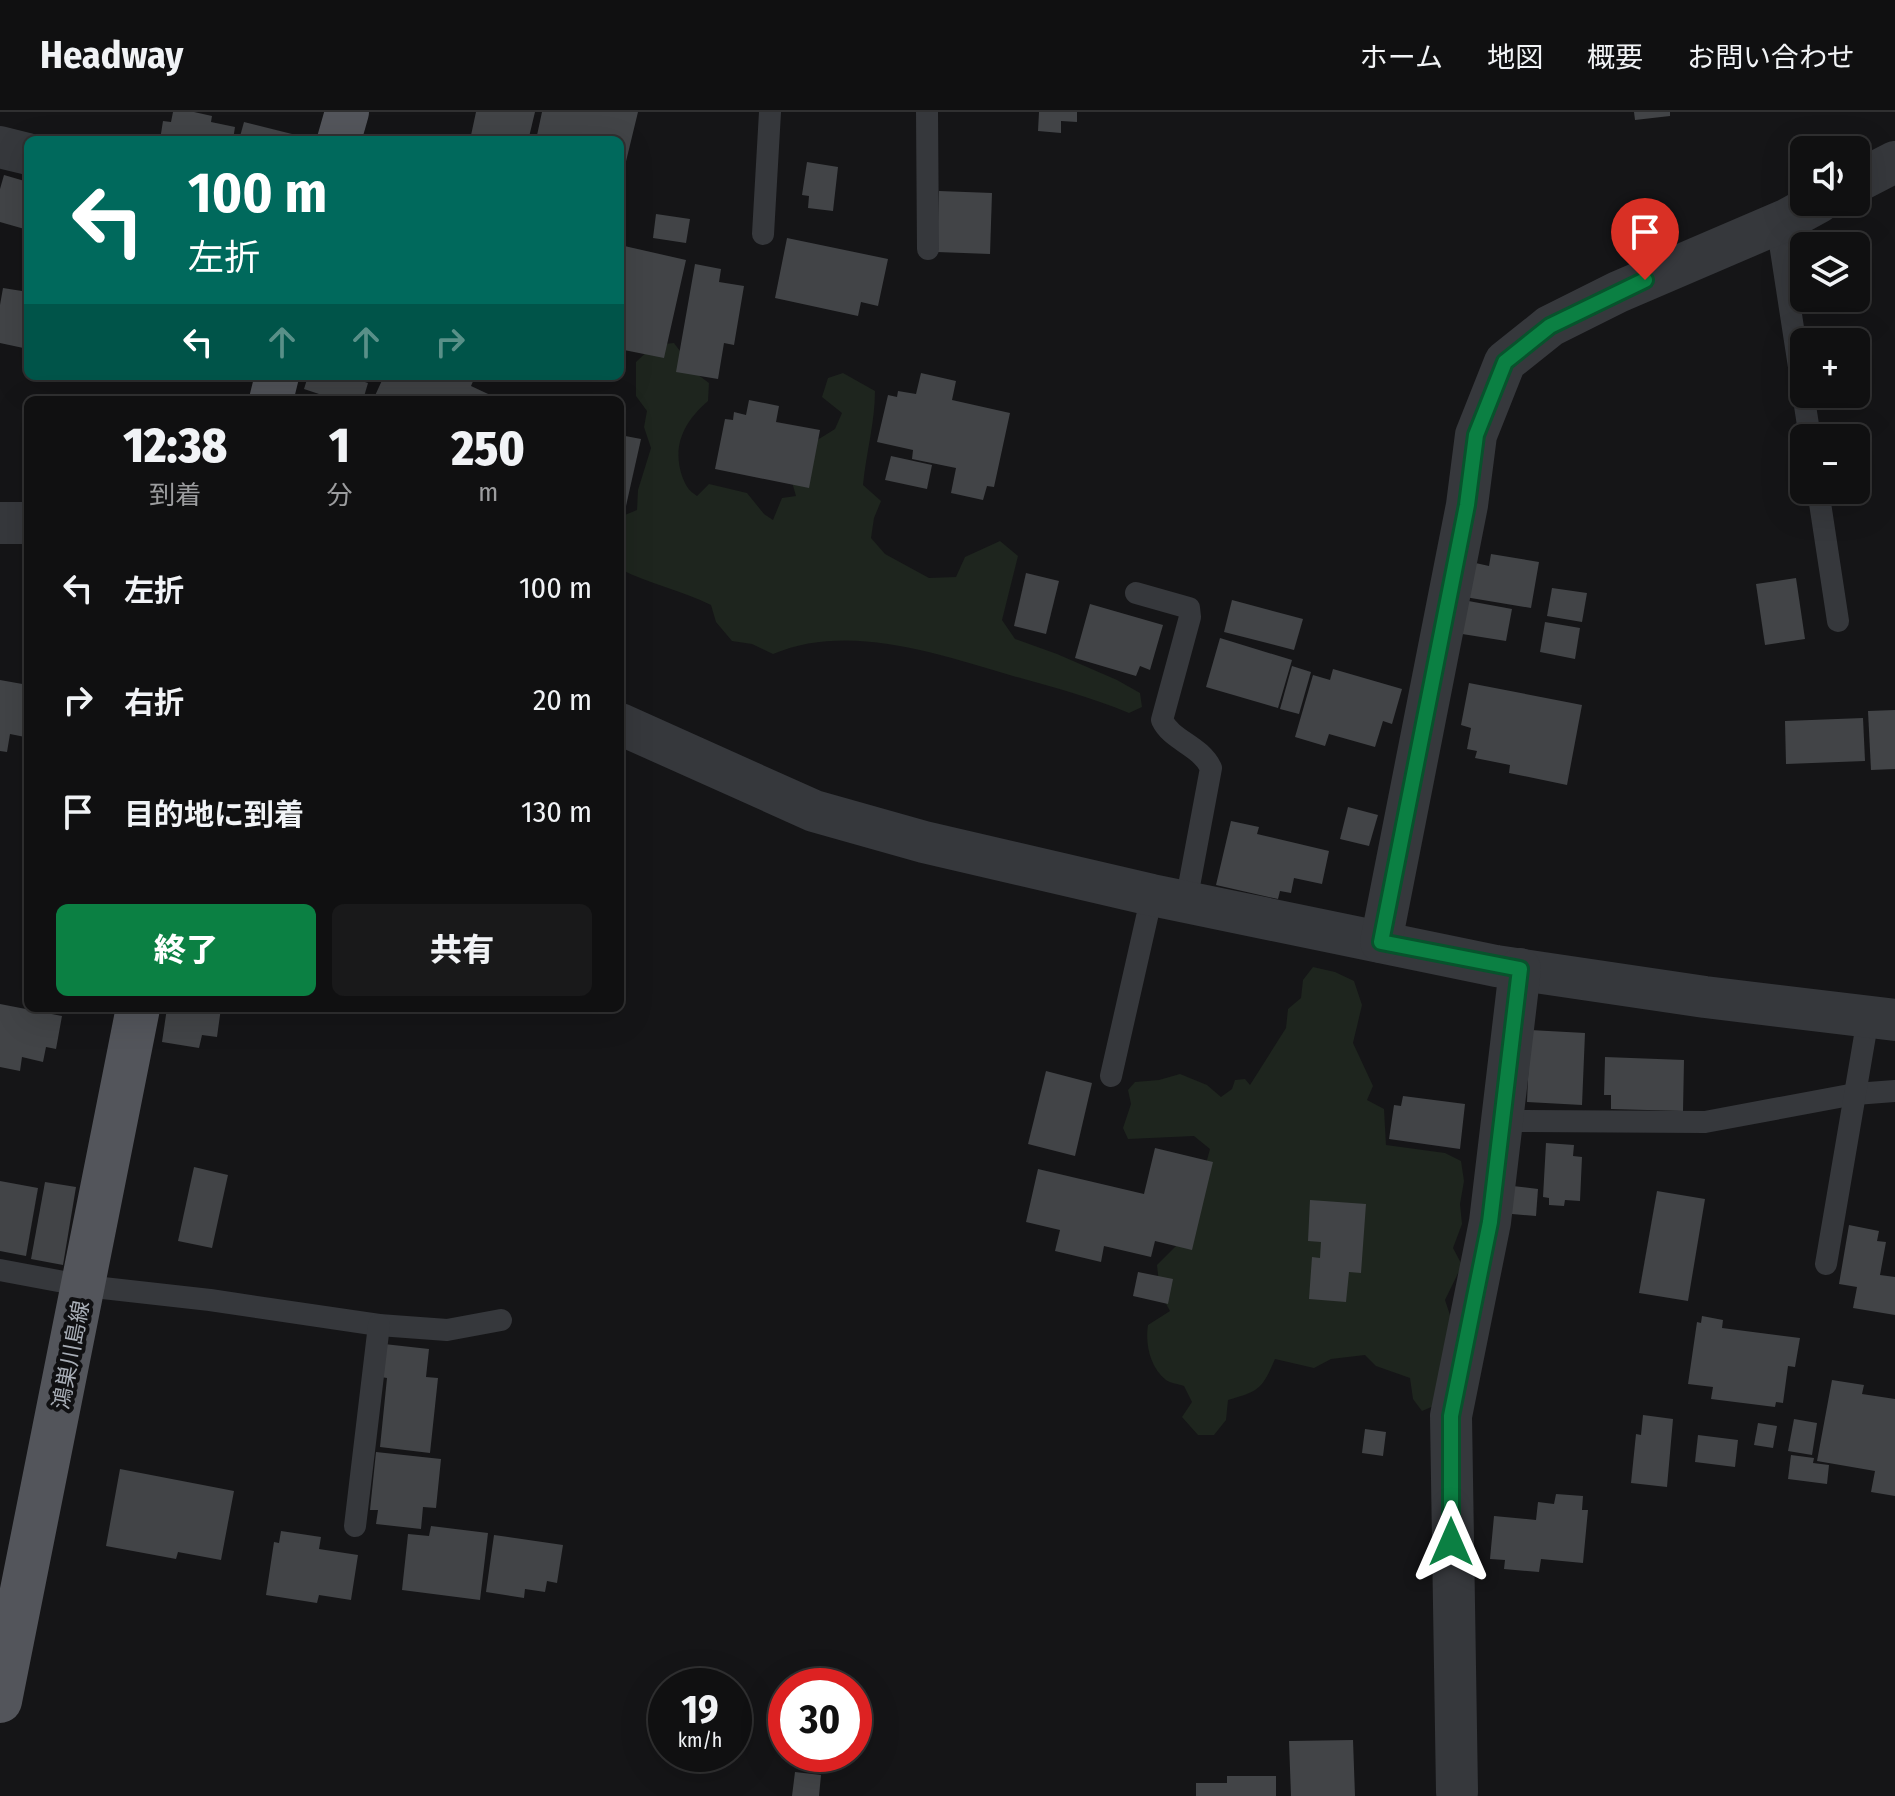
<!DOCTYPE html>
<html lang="ja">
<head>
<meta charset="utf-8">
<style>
	:root { --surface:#101011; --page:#19191a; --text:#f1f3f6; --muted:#9c9d9f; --line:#303031; --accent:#0b8043 }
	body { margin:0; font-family:"Fira Sans Condensed","Noto Sans JP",sans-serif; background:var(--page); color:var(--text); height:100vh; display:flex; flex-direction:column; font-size:30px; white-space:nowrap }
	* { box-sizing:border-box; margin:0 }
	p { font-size:26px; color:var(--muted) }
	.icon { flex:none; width:44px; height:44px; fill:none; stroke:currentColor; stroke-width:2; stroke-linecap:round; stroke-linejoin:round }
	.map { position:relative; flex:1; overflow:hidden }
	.details { position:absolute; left:24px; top:284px; width:600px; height:616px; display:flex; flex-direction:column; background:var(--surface); border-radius:12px; box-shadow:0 8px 32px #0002,0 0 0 2px var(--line) }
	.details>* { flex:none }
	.top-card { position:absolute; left:24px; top:24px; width:600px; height:244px; border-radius:12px; box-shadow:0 8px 32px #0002,0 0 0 2px var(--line); background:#00695c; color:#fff; overflow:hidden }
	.buttons { position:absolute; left:1790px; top:24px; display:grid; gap:16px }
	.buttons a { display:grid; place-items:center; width:80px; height:80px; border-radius:12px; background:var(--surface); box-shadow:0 8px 32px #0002,0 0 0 2px var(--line); font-size:40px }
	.speed { position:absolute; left:648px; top:1556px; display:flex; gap:16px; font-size:40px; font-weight:700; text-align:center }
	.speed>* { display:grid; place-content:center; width:104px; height:104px; border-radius:50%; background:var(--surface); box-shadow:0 8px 32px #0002,0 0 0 2px var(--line); line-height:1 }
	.speed small { font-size:20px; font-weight:400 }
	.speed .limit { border:12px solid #d22; background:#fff; color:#111 }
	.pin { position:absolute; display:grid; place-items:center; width:68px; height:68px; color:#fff; margin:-82px -34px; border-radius:50% 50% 50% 0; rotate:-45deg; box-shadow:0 0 8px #0007 }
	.pin .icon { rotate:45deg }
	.me { position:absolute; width:88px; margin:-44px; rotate:0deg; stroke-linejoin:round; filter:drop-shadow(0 0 6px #0008) }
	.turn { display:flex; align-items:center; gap:28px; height:168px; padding:0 32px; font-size:36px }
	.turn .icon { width:104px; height:104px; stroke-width:2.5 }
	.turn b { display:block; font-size:56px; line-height:68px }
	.lanes { display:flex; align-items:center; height:76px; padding:0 32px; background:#0003; justify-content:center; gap:40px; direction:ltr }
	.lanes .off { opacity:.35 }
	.eta { display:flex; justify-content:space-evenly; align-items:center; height:136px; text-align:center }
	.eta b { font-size:48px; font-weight:800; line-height:56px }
	.primary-button { display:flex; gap:16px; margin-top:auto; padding:16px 32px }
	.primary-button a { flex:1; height:92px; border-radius:12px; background:var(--accent); color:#fff; font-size:32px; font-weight:800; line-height:92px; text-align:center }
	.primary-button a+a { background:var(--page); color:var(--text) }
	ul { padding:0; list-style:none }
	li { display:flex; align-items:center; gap:24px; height:112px; padding:0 32px }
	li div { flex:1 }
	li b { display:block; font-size:30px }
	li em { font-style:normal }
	header { display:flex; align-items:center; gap:48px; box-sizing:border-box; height:112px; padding:0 40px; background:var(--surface); border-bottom:2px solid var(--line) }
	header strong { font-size:38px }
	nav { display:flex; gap:44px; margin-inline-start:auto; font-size:28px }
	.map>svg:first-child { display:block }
</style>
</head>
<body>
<header>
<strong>Headway</strong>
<nav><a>ホーム</a><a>地図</a><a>概要</a><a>お問い合わせ</a></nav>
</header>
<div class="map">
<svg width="1895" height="1684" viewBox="0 0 1895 1684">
	<rect width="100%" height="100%" fill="#151517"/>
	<g fill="#1e251e">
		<path d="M674 231 697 262 709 271 708 289C684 310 672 333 682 364 686 374 688 378 697 384L709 372 747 381 764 402 773 408 782 386 796 384 790 363 806 335 835 317 842 301 822 285 828 266 843 261 875 279C875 310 866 342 863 373L881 389 874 406 871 426 885 442 929 466 956 465 965 445 1000 429 1018 444 1002 508 1015 527 1057 542 1117 568 1140 581 1142 595 1129 601C1090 585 1053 575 1013 564 938 542 849 510 773 542L752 532 732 529 716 510 711 493C681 478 649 472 620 457V405L637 398 638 378 651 336 644 315 647 299 636 284V250L654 233Z"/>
		<path d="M1313 855 1335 860 1354 869 1362 893 1353 931 1373 974 1367 988 1384 997 1386 1033 1445 1041 1461 1049 1464 1069 1460 1092 1462 1112 1453 1136 1462 1153 1445 1188 1453 1212 1436 1293 1422 1299 1413 1287 1410 1266 1376 1254 1365 1243 1331 1247 1314 1256 1275 1247C1262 1277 1260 1279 1228 1288L1226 1308 1214 1323H1198L1182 1305 1192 1290 1184 1274C1179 1272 1170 1271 1166 1268 1150 1255 1145 1232 1148 1213L1170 1199 1160 1181 1157 1153 1187 1123 1210 1037 1194 1024 1128 1027 1123 1016 1131 992 1128 978 1135 970 1159 968 1180 962 1207 973 1221 985 1232 977 1235 968 1245 967 1250 973 1286 916 1288 897 1301 886 1303 868Z"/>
	</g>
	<g fill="#424447">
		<polygon points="173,0 194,0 212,4 211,10 235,15 233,28 160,28 163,9 171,10"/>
		<polygon points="476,0 535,0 529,25 523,24 522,28 470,28"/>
		<polygon points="542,0 638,0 621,70 620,28 536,28"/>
		<polygon points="1039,0 1077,0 1077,10 1061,9 1061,21 1038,19"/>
		<polygon points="1634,0 1670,0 1670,4 1635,8"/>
		<polygon points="244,10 300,24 298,28 239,28"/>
		<polygon points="807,50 838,55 833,99 808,96 809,84 802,83"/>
		<polygon points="4,63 28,70 28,118 0,110 0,77"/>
		<polygon points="939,79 992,81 990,142 937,140"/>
		<polygon points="656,102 690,107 686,131 653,126"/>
		<polygon points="787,126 888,147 878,194 861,190 858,204 775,186"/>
		<polygon points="620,133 686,148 664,246 624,238 622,245 620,244"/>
		<polygon points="695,152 721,157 719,170 744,174 734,233 724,231 718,267 676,260"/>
		<polygon points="25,168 28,168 28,237 0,231 0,193 3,176 22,179"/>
		<polygon points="921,261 956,269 952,288 1010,301 994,375 987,374 983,388 951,381 956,356 912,347 913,338 877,330 888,283 897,285 898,279 916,282"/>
		<polygon points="308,264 346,264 368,271 363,288 337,288 304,277"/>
		<polygon points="384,264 467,264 474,267 471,274 501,288 373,288"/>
		<polygon points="749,288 779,294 776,310 820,318 809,376 715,357 725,307 733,308 734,300 746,303"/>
		<polygon points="620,323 641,327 626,394 620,393"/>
		<polygon points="891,344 932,353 927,377 885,368"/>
		<polygon points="1491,442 1539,450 1531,496 1465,485 1471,450 1489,454"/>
		<polygon points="1026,461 1059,469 1046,522 1014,514"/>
		<polygon points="1796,466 1805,527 1765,533 1756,472"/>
		<polygon points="1552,476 1587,481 1582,510 1547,504"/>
		<polygon points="1232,488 1303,507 1294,538 1224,520"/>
		<polygon points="1463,488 1512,497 1506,529 1456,521"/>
		<polygon points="1090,492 1163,513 1150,558 1140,554 1136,564 1075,546"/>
		<polygon points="1545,510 1580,516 1575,547 1540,540"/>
		<polygon points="1220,526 1292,548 1278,596 1206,575"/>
		<polygon points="1292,554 1311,560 1299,602 1280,597"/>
		<polygon points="1333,557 1402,577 1392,612 1383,609 1375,635 1329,622 1325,634 1295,625 1313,563 1330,568"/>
		<polygon points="0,568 28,573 25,625 10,622 7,640 0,639"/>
		<polygon points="1469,571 1582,593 1567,673 1509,661 1510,653 1475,646 1477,639 1467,637 1471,616 1461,613"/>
		<polygon points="1895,598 1895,657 1871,658 1868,599"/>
		<polygon points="1863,606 1865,649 1786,652 1785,609"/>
		<polygon points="1348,695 1378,703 1369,734 1340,727"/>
		<polygon points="1231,709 1259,715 1257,722 1329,739 1322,772 1294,766 1291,781 1280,779 1278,787 1216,773"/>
		<polygon points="0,892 62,904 56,937 46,935 43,950 22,945 20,959 0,955"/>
		<polygon points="167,896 221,896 217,925 202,923 199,936 162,930"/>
		<polygon points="1530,918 1585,921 1582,993 1527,990"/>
		<polygon points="1605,945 1684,948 1683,999 1611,997 1611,983 1604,983"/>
		<polygon points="1046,959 1092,971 1075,1044 1028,1032"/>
		<polygon points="1403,984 1465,992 1460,1037 1389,1027 1394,993 1401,994"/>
		<polygon points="1546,1031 1574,1033 1573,1044 1582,1045 1580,1089 1565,1088 1564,1094 1549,1093 1549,1086 1543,1085"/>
		<polygon points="1155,1036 1213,1050 1192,1138 1155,1129 1151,1145 1104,1134 1101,1150 1055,1139 1060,1118 1026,1110 1038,1057 1144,1082"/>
		<polygon points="194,1055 228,1063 212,1136 178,1129"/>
		<polygon points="0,1069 38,1076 26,1144 0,1139"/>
		<polygon points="45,1070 76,1075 63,1153 31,1147"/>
		<polygon points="1504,1073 1538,1077 1536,1104 1501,1101"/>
		<polygon points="1657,1079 1705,1087 1688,1189 1639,1181"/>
		<polygon points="1310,1088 1366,1092 1361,1161 1349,1160 1346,1190 1309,1187 1312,1145 1320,1146 1321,1130 1308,1129"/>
		<polygon points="1849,1113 1879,1119 1877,1129 1886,1130 1880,1163 1895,1165 1895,1203 1853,1196 1857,1175 1839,1172"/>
		<polygon points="1138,1160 1173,1167 1168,1192 1133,1184"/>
		<polygon points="1702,1204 1723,1208 1722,1216 1800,1226 1795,1255 1788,1254 1783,1291 1776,1290 1775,1295 1711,1287 1713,1275 1688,1272 1697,1210 1701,1211"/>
		<polygon points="384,1232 429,1237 426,1265 438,1266 430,1341 380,1335 387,1266 381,1265"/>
		<polygon points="1832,1268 1864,1273 1862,1282 1895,1287 1895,1384 1871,1380 1875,1359 1817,1349"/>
		<polygon points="1643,1303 1673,1307 1667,1375 1631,1371 1636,1322 1641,1323"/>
		<polygon points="1794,1307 1817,1311 1812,1343 1788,1339"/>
		<polygon points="1758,1311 1777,1314 1773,1336 1754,1333"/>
		<polygon points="1365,1317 1386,1320 1383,1344 1362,1341"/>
		<polygon points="1698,1323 1738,1328 1735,1355 1695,1350"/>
		<polygon points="376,1340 441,1347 436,1396 423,1395 421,1417 376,1412 378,1398 370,1398"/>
		<polygon points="1791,1343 1814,1346 1813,1351 1829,1353 1827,1372 1788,1367"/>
		<polygon points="120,1357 234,1379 221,1448 178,1440 176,1447 106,1434"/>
		<polygon points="1556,1382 1583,1384 1582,1398 1588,1398 1583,1451 1541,1447 1539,1460 1504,1457 1505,1448 1490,1447 1494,1404 1536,1408 1538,1390 1554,1392"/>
		<polygon points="431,1414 488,1421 480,1488 402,1478 408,1422 429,1424"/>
		<polygon points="281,1419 321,1425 319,1437 358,1443 351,1488 319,1483 317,1491 266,1483 274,1430 279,1431"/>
		<polygon points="494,1423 563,1433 557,1471 547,1469 545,1480 525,1477 524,1486 486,1480"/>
		<polygon points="1353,1628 1355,1684 1291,1684 1289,1629"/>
		<polygon points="795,1660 821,1663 819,1684 792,1684"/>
		<polygon points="1227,1664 1276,1664 1276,1684 1196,1684 1196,1671 1227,1671"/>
	</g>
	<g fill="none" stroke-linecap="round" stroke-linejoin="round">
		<g stroke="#36383c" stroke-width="22">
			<polyline points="927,0 928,137"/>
			<polyline points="1777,112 1810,326"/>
			<polyline points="763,122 770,0"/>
			<polyline points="1818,378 1838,509"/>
			<path d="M1136 481 1189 496 1190 505 1162 608C1172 629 1200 633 1211 656L1186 790"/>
			<polyline points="1111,964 1152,783"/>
			<polyline points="1502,1009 1705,1010 1855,982 1895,979"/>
			<polyline points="1826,1152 1868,906"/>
			<polyline points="0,1158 85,1174 210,1188 379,1213 447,1218 501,1208"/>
			<polyline points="355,1414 379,1213"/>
		</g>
		<g stroke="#36383c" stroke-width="42">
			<polyline points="0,35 28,42"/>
			<polyline points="1856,70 1895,50"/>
			<polyline points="0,411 28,411"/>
			<polyline points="620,612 814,699 924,730 1152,783 1496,854 1705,885 1895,908"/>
			<polyline points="1381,830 1467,393 1476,323 1505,250 1550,214 1618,180 1788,107 1819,90"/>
			<polyline points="1457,1680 1451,1304 1490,1110 1520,857"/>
		</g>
		<g stroke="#53555b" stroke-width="44">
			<polyline points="339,28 347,0"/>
			<polyline points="271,288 277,264"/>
			<polyline points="0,1589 138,896"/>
		</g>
	</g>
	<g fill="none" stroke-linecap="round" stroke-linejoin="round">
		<g stroke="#07532c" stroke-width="20">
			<polyline id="route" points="1451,1430 1451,1304 1490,1110 1520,857 1381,830 1467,393 1476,323 1505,250 1550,214 1645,168"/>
		</g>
		<use href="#route" stroke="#0b8043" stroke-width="14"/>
	</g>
	<g text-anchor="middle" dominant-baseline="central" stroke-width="8" stroke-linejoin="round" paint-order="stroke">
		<g font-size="22" fill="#a8aeb7" stroke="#101012">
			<text transform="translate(71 1243) rotate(-79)">鴻巣川島線</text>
		</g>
	</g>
</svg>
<div class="buttons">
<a><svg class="icon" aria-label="sound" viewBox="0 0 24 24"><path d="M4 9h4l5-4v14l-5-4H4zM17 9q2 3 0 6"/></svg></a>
<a><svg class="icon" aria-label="layers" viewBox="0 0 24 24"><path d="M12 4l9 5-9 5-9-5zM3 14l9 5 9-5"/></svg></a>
<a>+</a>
<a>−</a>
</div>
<div class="speed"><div>19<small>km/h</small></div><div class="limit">30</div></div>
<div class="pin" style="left:1645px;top:168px;background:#d93025"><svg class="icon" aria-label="arrive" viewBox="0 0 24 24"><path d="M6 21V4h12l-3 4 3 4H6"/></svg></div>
<svg class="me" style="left:1451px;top:1430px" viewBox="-20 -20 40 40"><path d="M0-17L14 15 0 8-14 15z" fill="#0b8043" stroke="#fff" stroke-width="4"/></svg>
<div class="top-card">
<div class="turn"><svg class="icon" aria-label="left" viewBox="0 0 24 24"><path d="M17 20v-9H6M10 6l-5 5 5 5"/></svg><div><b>100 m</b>左折</div></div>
<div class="lanes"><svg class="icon" aria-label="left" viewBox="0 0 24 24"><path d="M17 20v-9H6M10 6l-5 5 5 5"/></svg><svg class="icon off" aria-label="ahead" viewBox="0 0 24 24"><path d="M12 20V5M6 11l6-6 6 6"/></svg><svg class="icon off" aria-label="ahead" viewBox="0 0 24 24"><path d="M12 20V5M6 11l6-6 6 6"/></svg><svg class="icon off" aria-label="right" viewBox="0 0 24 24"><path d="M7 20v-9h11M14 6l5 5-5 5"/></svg></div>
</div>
<section class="details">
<div class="eta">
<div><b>12:38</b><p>到着</p></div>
<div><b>1</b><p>分</p></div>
<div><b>250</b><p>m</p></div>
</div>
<ul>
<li><svg class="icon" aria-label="left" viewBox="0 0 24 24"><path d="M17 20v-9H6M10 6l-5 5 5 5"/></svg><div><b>左折</b></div><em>100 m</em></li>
<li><svg class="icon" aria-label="right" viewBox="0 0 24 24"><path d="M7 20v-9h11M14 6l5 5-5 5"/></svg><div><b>右折</b></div><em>20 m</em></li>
<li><svg class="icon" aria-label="arrive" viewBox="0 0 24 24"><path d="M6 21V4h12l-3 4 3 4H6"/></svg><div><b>目的地に到着</b></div><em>130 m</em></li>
</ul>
<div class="primary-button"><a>終了</a><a>共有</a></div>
</section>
</div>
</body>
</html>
